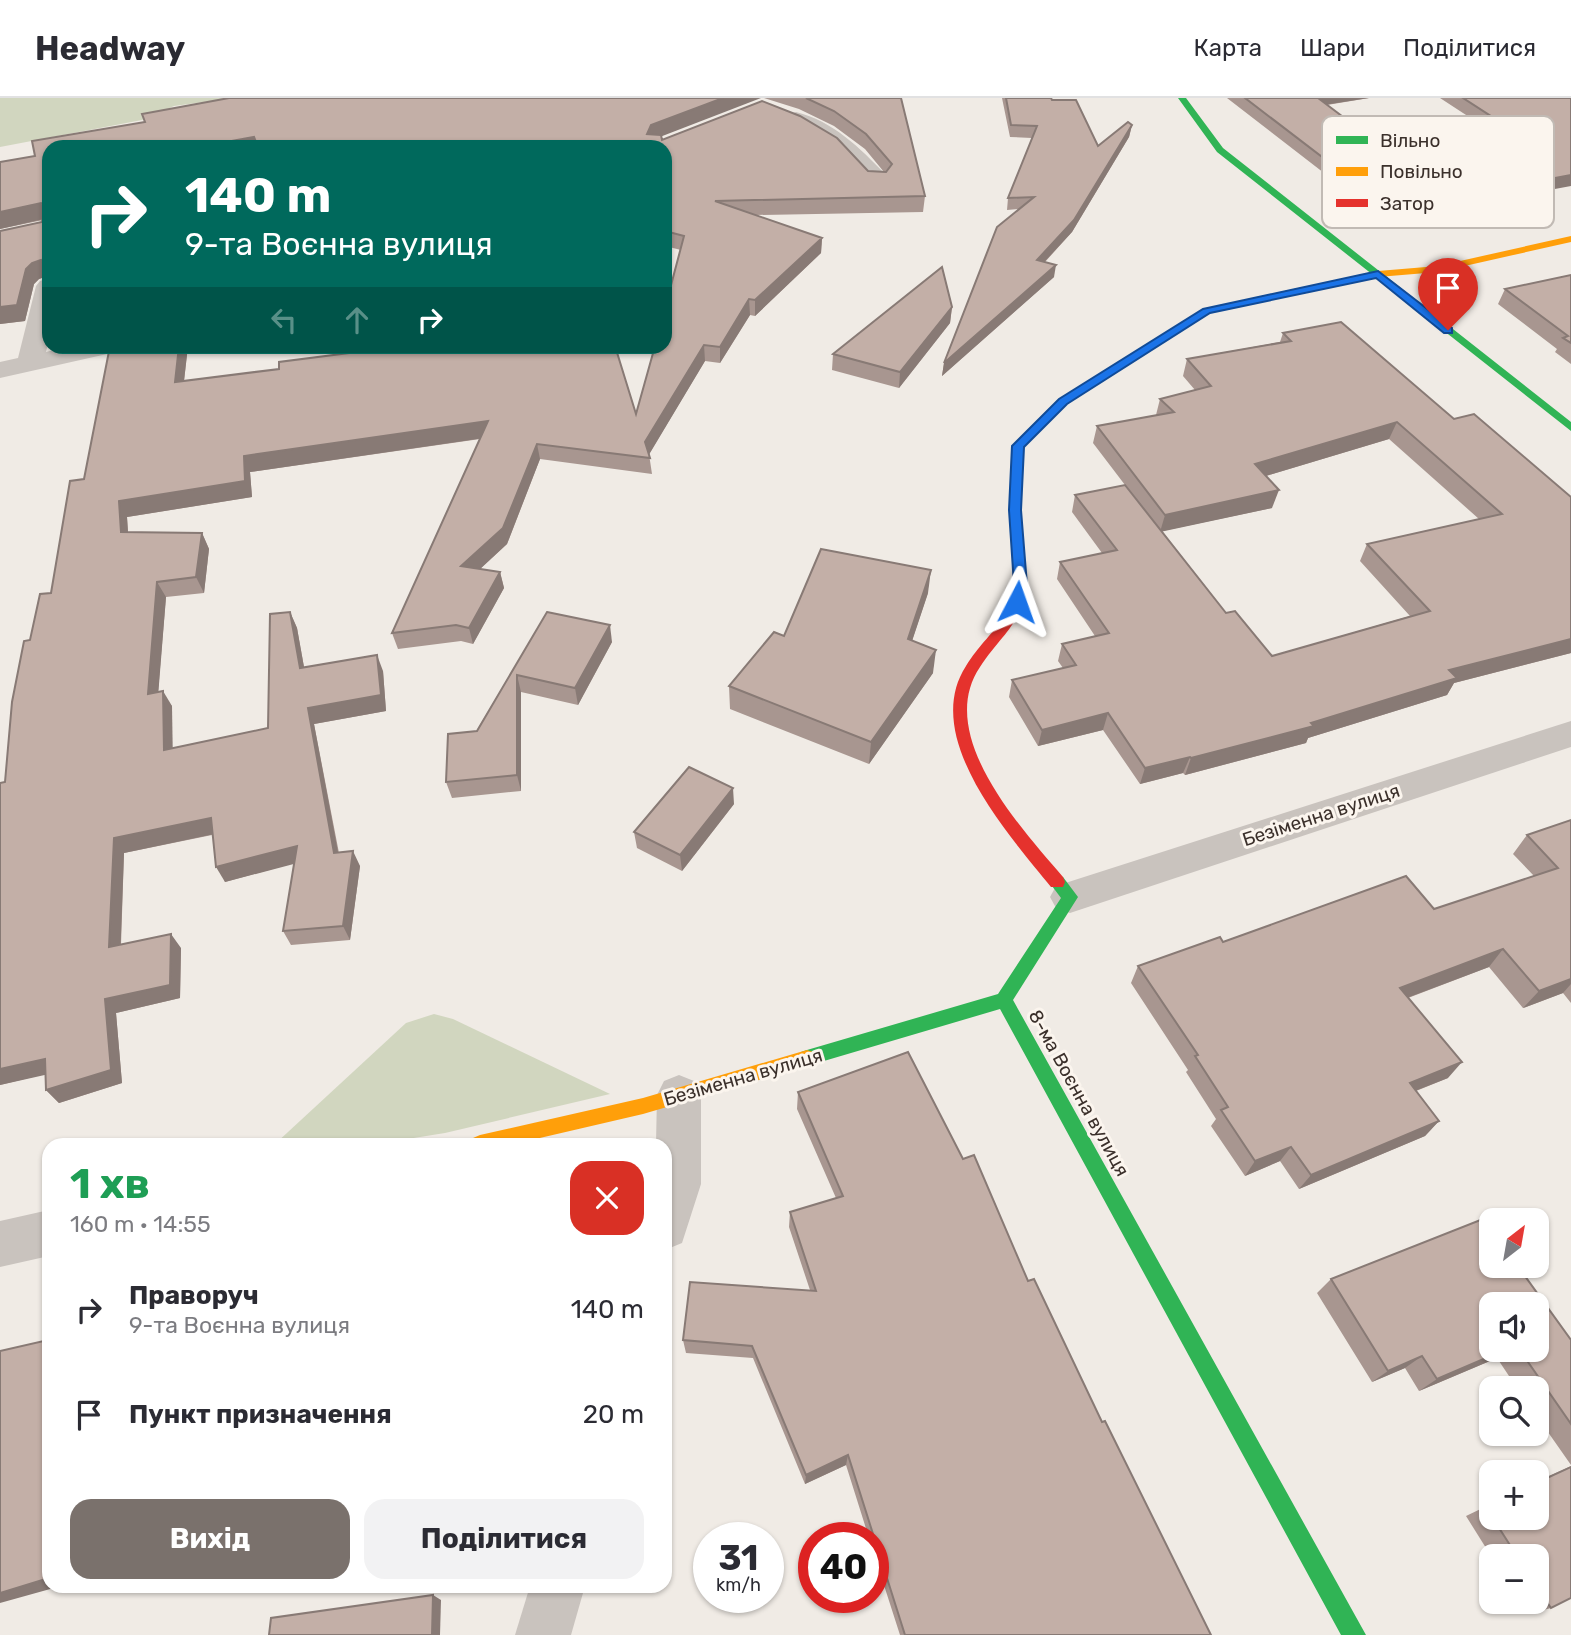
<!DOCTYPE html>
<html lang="uk">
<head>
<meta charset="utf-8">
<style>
	:root { --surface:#fff; --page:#f2f2f3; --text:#2b2b33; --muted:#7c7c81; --line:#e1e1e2; --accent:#7a716c }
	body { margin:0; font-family:Rubik,sans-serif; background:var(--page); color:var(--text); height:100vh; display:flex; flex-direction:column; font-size:26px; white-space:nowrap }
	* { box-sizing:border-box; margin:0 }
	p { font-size:23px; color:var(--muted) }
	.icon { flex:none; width:38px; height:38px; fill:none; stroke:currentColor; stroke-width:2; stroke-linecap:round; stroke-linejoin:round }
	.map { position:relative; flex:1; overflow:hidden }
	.details { position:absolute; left:42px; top:1040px; width:630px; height:455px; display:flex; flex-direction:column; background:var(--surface); border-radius:21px; box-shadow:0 2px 5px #0004 }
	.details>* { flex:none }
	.banner { position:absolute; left:42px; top:42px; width:630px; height:214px; border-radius:21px; box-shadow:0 2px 5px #0004; background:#00695c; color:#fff; overflow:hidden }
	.needle { width:46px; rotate:31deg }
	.buttons { position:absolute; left:1479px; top:1110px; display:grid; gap:14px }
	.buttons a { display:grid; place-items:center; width:70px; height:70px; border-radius:14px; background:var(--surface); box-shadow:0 2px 5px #0004; font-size:35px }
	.speed { position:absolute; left:693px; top:1424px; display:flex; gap:14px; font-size:35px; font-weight:700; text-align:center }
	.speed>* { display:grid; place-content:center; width:91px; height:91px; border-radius:50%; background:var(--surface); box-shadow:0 2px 5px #0004; line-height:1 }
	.speed small { font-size:18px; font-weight:400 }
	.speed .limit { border:10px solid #d22; background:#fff; color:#111 }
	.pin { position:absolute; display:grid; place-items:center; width:60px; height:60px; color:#fff; margin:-72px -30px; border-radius:50% 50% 50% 0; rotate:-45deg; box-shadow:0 0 7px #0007 }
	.pin .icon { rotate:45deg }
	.me { position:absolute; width:77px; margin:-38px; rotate:4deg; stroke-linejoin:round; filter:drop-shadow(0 0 5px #0008) }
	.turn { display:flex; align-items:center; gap:24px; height:147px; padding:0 28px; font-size:32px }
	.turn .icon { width:91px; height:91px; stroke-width:2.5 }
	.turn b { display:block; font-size:49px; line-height:60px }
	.lanes { display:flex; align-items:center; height:66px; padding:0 28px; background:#0003; justify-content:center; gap:35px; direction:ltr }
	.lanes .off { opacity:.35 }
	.round { display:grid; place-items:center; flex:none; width:74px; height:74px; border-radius:21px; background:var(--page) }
	.head { display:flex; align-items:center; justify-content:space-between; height:119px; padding:0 28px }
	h1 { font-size:42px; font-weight:700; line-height:52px; color:#1e9e55 }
	.primary-button { display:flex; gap:14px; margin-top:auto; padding:14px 28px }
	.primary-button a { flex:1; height:80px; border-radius:21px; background:var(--accent); color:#fff; font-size:28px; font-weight:700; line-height:80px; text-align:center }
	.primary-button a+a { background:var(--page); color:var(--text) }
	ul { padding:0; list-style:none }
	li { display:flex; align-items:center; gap:21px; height:105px; padding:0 28px }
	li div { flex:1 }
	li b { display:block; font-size:26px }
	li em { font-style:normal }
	header { display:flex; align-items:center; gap:42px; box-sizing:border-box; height:98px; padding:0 35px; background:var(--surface); border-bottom:2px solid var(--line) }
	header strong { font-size:33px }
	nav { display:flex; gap:38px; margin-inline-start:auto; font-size:24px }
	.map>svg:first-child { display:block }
</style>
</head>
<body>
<header>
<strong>Headway</strong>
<nav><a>Карта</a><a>Шари</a><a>Поділитися</a></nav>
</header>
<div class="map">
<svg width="1571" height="1537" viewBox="0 0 1571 1537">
	<rect width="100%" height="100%" fill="#f0ebe5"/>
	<g fill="#d1d6bf">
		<polygon points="0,0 305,0 331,7 219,2 174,8 142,22 0,49"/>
		<polygon points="434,916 453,921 610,996 445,1035 376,1046 275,1046 406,925"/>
	</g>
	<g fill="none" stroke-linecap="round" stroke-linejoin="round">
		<g fill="#c9c3be" fill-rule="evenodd">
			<path d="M796 14C833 23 860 50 885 76L888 81 885 86H869C855 71 841 55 824 43 813 35 793 30 785 20L789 16Z"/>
			<polygon points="49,180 49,241 46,254 69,248 120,248 116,254 0,280 0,264 18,260 36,188 40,183"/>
			<polygon points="1571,623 1571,649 1070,815 1056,810 1050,799 1056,788"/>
			<polygon points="679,977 694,983 701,997 701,1086 682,1145 665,1152 665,1046 656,1046 657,997 664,983"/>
			<polygon points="49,1112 49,1158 0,1169 0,1123"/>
			<polygon points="530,1488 585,1488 571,1537 515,1537"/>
		</g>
		<g fill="#30b455" fill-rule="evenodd">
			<polygon points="1178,0 1186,0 1223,50 1571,324 1571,333 1217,54"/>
			<polygon points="1303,189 1308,192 1307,194 1210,215 1067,305 1024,349 1021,412 1025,471 1024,474 1014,474 1009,412 1012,348 1059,301 1203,211"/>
			<polygon points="1057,778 1063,779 1078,799 1013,902 1366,1537 1341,1537 1000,911 807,968 801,966 798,960 801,954 807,952 998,896 1061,800 1049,784 1051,779"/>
		</g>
		<g fill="#ff9f0a" fill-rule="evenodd">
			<polygon points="1571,138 1571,144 1438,174 1378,179 1303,195 1298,192 1378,173 1438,168"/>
			<polygon points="807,952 813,954 816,960 813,966 643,1016 514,1046 471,1046 473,1040 480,1037 643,1000"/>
		</g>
		<path fill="#e5322d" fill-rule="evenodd" d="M1019 467 1025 471C1026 526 1007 529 980 569 934 637 1022 731 1063 779L1065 784 1063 789H1051C1009 737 920 639 966 568 993 526 1012 529 1013 471Z"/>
	</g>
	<g fill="#a89690" fill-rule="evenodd">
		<polygon points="764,0 901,0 925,98 923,114 756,117 822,140 821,155 755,218 750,217 720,265 705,263 649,356 652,376 540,361 507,446 480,471 500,474 504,490 473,546 461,543 398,551 392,535 480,341 250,374 252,399 127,419 128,434 202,435 209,451 204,495 166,499 158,594 172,608 172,650 268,630 290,514 297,530 304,569 383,573 386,613 314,626 339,755 360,768 350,842 291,847 283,833 294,765 225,784 212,737 124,755 121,847 181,850 180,900 116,915 122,985 59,1005 46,992 45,976 0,987 0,685 5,684 30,542 51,495 84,381 188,248 184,283 636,316 681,152 665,148 665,49 49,49 49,211 44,201 44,179 39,181 34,186 25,223 0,226 0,133 42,124 43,122 0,131 0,64 35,58 32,43 661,38 662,42 868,73 884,74 865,51 834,28 799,11"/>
		<polygon points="1002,0 1051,0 1098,48 1132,27 1129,39 1072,134 1045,164 1054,179 942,278 944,265 1019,111 1007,112 1008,100 1032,40 1010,39"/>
		<polygon points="1227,0 1369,0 1327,7 1404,65 1509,45 1440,0 1571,0 1542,97 1390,126"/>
		<polygon points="1571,177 1571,266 1555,254 1557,251 1498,206 1505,191"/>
		<polygon points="952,209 950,225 899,290 832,272 833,256"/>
		<path d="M1283 235 1454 321 1571 399V555L1454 585 1447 597 1308 640 1306 645 1185 677 1183 675 1140 686 1103 632 1038 648 1009 599 1012 582 1063 570 1058 563 1062 546 1095 538 1057 481 1060 464 1102 455 1072 414 1075 397 1125 387 1093 345 1097 328 1156 317 1160 301 1195 292 1183 278 1187 261 1280 244ZM1389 341 1479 421 1367 446 1360 463 1410 518 1272 558 1226 515 1162 433 1272 410 1266 378Z"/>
		<polygon points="928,495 912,543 933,575 869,666 730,611 729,588 784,538"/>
		<polygon points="547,514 612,544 578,607 521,594 521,693 452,700 446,684"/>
		<polygon points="734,706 682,773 637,750 634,734"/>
		<polygon points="1571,722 1571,905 1563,895 1523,910 1489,869 1408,900 1448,980 1416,993 1439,1023 1425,1038 1299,1091 1280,1063 1245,1078 1211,1028 1216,1021 1186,974 1188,972 1131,885 1138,868 1223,844 1434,811 1534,778 1513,756 1527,737"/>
		<polygon points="798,994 963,1061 1028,1183 1211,1537 900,1537 873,1453 873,1440 869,1440 846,1367 805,1386 753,1260 686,1255 683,1242 810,1192 789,1129 790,1114 836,1100 797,1011"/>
		<path d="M1483 1121 1491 1132V1167H1517L1571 1242V1367L1536 1317V1290H1517L1497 1260 1419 1293 1405 1270 1372 1284 1317 1195 1331 1181ZM1491 1206H1536V1251H1491Z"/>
		<polygon points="1571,1368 1571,1500 1551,1510 1528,1516 1520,1503 1536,1503 1536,1458 1491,1458 1466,1418 1491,1406 1491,1419 1536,1419 1536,1384"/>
	</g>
	<g fill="#887a75">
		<polygon points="723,0 761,0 652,42 647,36 651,27"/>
		<polygon points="1314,0 1369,0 1311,9"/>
		<polygon points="1132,27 1129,39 1072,134 1035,174 1037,162"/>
		<polygon points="254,39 257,49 199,49"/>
		<polygon points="1571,77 1571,88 1544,93 1542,97 1390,126 1394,114"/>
		<polygon points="41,105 48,120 0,131 0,114"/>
		<polygon points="822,140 821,155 755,218 755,202"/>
		<polygon points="41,162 48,178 39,181 34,186 25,223 0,226 0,209 26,171 32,165"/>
		<polygon points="1056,167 1054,179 942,278 944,265"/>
		<polygon points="49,200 49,211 44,201"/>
		<polygon points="749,201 750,217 720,265 720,249"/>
		<polygon points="952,209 950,225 899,290 900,274"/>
		<polygon points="704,247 705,263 647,360 645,344"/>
		<polygon points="179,248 188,248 182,300 175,284"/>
		<polygon points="488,323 491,339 250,374 252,399 127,419 129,450 121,434 119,403 244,358"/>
		<polygon points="1397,324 1389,341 1249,383 1255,366"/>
		<polygon points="537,346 540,361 507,446 466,484 461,468"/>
		<polygon points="1279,392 1272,410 1160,434 1165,417"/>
		<polygon points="202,435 209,451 204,495 196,479"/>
		<polygon points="931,472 928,495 905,564 908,541"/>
		<polygon points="500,474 504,490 473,546 469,530"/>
		<polygon points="157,484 166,499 157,611 148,596"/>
		<polygon points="290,514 297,530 307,586 300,570"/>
		<polygon points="610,527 612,544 578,607 575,590"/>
		<polygon points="1571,541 1571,555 1454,585 1447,597 1308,640 1306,645 1185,677 1191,660 1311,625 1449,572"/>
		<polygon points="936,552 933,575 869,666 871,644"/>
		<polygon points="377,557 383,573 386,613 314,626 341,770 334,755 308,610"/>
		<polygon points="517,577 521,594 521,693 517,677"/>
		<polygon points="163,593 172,608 173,667 164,652"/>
		<polygon points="1108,615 1103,632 1038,648 1042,632"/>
		<polygon points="1190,659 1183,675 1140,686 1145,670"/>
		<polygon points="733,690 734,706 682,773 680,757"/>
		<polygon points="211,720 219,735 124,755 120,863 109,849 114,740"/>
		<polygon points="297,748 305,763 225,784 216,769"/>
		<polygon points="353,753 360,768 350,842 343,828"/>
		<polygon points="171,836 181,850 180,900 116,915 122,985 59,1005 46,992 105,901"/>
		<polygon points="1503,851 1489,869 1388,907 1400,890"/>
		<polygon points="1571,881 1571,886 1563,895 1523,910 1539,893"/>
		<polygon points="45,961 58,974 0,987 0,971"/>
		<polygon points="1462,964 1448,980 1397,1000 1410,985"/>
		<polygon points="1439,1023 1425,1038 1299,1091 1311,1077"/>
		<polygon points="1291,1049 1280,1063 1245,1078 1255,1063"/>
		<polygon points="1507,1251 1510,1251 1497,1260 1419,1293 1437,1281"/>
		<polygon points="1422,1258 1405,1270 1372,1284 1388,1273"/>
		<polygon points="848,1357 846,1367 805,1386 806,1377"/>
		<polygon points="49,1480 49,1488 61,1488 0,1505 0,1495"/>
		<polygon points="433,1497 441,1502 440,1537 432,1537"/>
	</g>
	<g fill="#c3afa7" stroke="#887a75" stroke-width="2">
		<polygon points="229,0 723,0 651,27 647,36 661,37 662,42 762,3 800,18 837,40 868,73 886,74 892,66 866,36 834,13 806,0 901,0 925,98 715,103 822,140 755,202 749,201 720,249 704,247 645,344 650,360 537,346 503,430 461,468 500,474 469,530 456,527 392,535 488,323 244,358 245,383 119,403 121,434 202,435 196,479 157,484 148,596 163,593 164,652 268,630 270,516 290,514 300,570 377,557 381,597 308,610 334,755 353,753 343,828 283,833 297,748 216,769 211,720 114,740 109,849 171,836 170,887 105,901 111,972 46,992 45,961 0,971 0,685 5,684 12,604 24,543 30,542 40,496 51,495 70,383 84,381 110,248 179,248 175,284 279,271 279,264 404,248 615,248 636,316 655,248 665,248 665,210 684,138 665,133 665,49 258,49 254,39 199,49 49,49 49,200 44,201 44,165 41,162 32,165 26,171 17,207 0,209 0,133 42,124 45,108 41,105 0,114 0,64 35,58 32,43 145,24 142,16"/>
		<polygon points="1006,0 1051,0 1052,2 1076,2 1098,48 1128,24 1132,27 1074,122 1037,162 1056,167 944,265 997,129 1034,99 1008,100 1037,28 1011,27"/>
		<polygon points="1245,0 1318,0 1404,65 1528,42 1463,0 1571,0 1571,77 1544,82 1548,85 1394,114"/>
		<polygon points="942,169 952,209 900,274 833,256"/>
		<polygon points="1571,177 1571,245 1563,240 1568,238 1505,191"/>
		<polygon points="1341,224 1454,321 1474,316 1571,399 1571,541 1449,572 1457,580 1311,625 1314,628 1191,660 1190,659 1145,670 1108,615 1042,632 1012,582 1076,567 1062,546 1109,535 1060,464 1117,452 1075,397 1125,387 1226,515 1235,513 1272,558 1430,513 1367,446 1502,416 1397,324 1255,366 1279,392 1165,417 1097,328 1174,314 1160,301 1211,288 1187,261 1291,243 1283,235"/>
		<polygon points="821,451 931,472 908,541 936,552 871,644 729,588 774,534 784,538"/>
		<polygon points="547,514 610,527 575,590 517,577 517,677 446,684 448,636 477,633"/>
		<polygon points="689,669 733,690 680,757 634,734"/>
		<polygon points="1571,722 1571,881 1539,893 1503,851 1400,890 1462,964 1410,985 1439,1023 1311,1077 1291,1049 1255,1063 1221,1012 1228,1009 1195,958 1198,957 1138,868 1220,839 1223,844 1406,778 1434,811 1558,770 1527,737"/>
		<polygon points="908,954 963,1061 974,1057 1028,1183 1034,1181 1102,1324 1105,1323 1211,1537 905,1537 848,1357 806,1377 752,1248 683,1242 690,1184 816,1193 790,1114 843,1098 798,994"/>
		<polygon points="1483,1121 1491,1132 1491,1167 1517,1167 1571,1242 1571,1326 1519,1251 1536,1251 1536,1206 1491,1206 1491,1251 1507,1251 1437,1281 1422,1258 1388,1273 1331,1181"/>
		<polygon points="49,1229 49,1480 0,1495 0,1253 44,1243 45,1230"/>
		<polygon points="1571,1369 1571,1500 1551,1510 1536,1488 1536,1458 1517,1458 1492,1419 1536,1419 1536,1385"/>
		<polygon points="1491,1406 1491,1417 1486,1409"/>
		<polygon points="433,1497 432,1537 269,1537 271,1520"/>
	</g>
	<polygon fill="#1a73e8" stroke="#114b97" stroke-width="2" points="1378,173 1452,230 1452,235 1444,235 1376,180 1210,215 1067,306 1024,349 1021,412 1027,487 1022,507 1012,507 1010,504 1014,487 1009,412 1012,348 1059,301 1203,211"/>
	<g text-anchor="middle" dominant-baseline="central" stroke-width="6" stroke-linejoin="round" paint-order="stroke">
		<g font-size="19" fill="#3b302b" stroke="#fbf5ee">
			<text transform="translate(1321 717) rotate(-18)">Безіменна вулиця</text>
			<text transform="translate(743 979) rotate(-16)">Безіменна вулиця</text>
			<text transform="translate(1079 995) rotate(61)">8-ма Воєнна вулиця</text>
		</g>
	</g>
	<rect x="1322" y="18" width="232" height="112" rx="10" fill="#fbf5ee" stroke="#c1bab4" stroke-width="2"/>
	<rect x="1336" y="38" width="32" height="8" fill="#30b455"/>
	<rect x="1336" y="69" width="32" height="9" fill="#ff9f0a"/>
	<rect x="1336" y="101" width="32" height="8" fill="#e5322d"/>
	<g font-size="19" fill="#3b302b">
		<text x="1380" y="49">Вільно</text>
		<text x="1380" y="80">Повільно</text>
		<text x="1380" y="112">Затор</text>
	</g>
</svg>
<div class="buttons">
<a><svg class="needle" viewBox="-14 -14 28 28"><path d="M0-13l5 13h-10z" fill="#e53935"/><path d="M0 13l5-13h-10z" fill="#7c7c81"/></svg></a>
<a><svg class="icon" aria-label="sound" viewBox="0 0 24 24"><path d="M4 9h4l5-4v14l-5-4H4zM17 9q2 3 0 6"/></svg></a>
<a><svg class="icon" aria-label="search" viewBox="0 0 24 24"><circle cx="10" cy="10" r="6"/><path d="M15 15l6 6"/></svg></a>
<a>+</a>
<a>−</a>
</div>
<div class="speed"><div>31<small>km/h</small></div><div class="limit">40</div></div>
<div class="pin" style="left:1448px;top:232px;background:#d93025"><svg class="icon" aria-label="arrive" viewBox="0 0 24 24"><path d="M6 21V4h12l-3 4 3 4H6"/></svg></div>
<svg class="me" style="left:1017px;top:504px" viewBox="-20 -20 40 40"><path d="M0-17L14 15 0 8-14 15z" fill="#1a73e8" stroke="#fff" stroke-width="4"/></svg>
<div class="banner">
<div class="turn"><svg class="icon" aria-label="right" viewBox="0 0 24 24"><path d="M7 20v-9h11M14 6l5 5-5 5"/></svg><div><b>140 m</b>9-та Воєнна вулиця</div></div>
<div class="lanes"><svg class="icon off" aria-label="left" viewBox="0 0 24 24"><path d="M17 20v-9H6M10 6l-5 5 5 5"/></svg><svg class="icon off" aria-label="ahead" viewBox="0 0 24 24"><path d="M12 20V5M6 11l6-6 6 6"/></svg><svg class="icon" aria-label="right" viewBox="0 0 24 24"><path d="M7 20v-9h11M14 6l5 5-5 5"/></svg></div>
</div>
<section class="details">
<div class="head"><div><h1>1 хв</h1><p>160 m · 14:55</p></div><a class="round" style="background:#d93025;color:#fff"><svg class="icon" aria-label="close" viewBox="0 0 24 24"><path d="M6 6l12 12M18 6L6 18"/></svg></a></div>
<ul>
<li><svg class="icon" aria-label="right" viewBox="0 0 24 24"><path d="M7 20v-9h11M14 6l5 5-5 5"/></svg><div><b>Праворуч</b><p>9-та Воєнна вулиця</p></div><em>140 m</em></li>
<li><svg class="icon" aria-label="arrive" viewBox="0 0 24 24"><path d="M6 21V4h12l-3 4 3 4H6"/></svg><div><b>Пункт призначення</b></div><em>20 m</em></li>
</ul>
<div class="primary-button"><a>Вихід</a><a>Поділитися</a></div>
</section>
</div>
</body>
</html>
